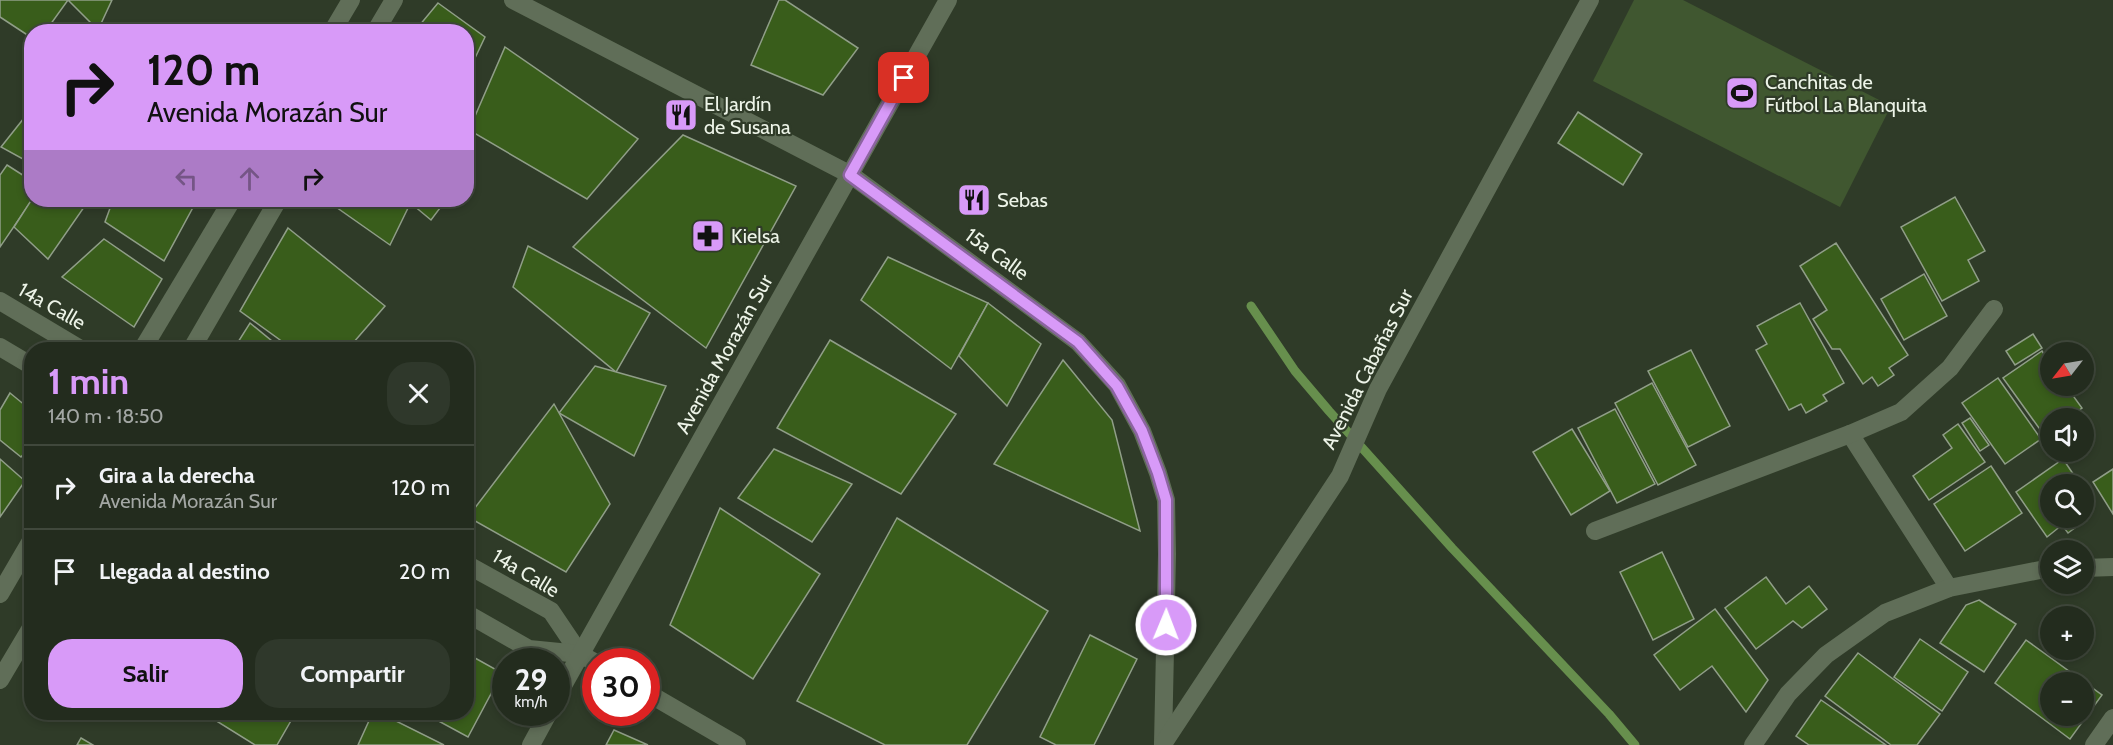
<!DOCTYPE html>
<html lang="es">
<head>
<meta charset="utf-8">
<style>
	:root { --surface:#232c1e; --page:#2f382b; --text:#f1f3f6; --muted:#a3a7a4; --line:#40483c; --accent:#d89af8 }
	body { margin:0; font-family:Cabin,sans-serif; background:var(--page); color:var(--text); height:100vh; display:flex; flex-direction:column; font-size:22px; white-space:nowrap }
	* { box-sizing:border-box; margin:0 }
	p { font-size:20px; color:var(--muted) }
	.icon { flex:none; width:33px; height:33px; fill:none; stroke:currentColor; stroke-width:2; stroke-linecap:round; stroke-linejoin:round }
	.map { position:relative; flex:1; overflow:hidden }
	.side { position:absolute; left:24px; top:342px; width:450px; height:378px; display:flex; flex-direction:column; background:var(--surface); border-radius:24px; box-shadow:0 3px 9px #0003,0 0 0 2px var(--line) }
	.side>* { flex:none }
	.banner { position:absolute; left:24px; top:24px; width:450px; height:183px; border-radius:24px; box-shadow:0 3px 9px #0003,0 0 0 2px var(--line); background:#d89af8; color:#111; overflow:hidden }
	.needle { width:39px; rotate:239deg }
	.fabs { position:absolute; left:2040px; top:342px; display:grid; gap:12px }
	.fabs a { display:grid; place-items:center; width:54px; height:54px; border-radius:50%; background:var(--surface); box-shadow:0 3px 9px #0003,0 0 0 2px var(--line); font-size:30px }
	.speed { position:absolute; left:492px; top:648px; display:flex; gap:12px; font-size:30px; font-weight:700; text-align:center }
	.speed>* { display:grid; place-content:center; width:78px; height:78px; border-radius:50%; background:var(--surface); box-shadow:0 3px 9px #0003,0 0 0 2px var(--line); line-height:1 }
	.speed small { font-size:15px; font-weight:400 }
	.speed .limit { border:9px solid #d22; background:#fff; color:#111 }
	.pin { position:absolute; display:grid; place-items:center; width:51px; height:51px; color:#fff; margin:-26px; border-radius:12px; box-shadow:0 3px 9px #0006 }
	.me { position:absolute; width:66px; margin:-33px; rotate:1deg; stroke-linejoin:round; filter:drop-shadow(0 0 4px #0008) }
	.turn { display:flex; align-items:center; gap:21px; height:126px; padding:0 24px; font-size:27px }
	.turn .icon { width:78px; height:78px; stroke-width:2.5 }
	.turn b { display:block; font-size:42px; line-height:51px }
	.lanes { display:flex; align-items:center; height:57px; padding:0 24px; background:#0003; justify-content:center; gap:30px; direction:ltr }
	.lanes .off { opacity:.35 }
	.round { display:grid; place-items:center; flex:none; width:63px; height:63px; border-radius:24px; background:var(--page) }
	.summary { display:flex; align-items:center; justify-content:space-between; height:102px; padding:0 24px }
	h1 { font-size:36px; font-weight:700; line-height:45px; color:var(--accent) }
	.button { display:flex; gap:12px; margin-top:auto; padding:12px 24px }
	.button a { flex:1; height:69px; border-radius:24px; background:var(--accent); color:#111; font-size:24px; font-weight:700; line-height:69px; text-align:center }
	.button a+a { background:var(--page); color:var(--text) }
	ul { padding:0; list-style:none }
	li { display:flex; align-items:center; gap:18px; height:84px; padding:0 24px; border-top:2px solid var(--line) }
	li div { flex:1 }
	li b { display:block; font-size:22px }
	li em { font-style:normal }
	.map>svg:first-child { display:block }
</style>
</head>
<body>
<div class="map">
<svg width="2113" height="745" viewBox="0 0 2113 745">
	<rect width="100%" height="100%" fill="#2f3b28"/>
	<polygon fill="#405730" points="1634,0 1683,0 1891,106 1840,207 1593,81"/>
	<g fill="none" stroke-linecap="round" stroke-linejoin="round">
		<polyline stroke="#678f4d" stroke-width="9" points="1251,306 1295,371 1329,411 1452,548 1609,714 1635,745"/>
	</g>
	<g fill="#395d1b" stroke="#909e88" stroke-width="1.5" fill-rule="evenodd">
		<polygon points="0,0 68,0 45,32 32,32 32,38 0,17"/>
		<polygon points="68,0 112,0 98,30"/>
		<polygon points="779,0 785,0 858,48 823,95 751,65"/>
		<polygon points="438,3 485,37 466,77 466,32 414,32"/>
		<polygon points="505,47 638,139 587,199 469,130"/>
		<polygon points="32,108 32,164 1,147"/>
		<polygon points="1578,112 1642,154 1623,185 1558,143"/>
		<polygon points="683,135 796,186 706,348 573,247"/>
		<polygon points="7,165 32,181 32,200 0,247 0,175"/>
		<polygon points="1955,197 1985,251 1968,260 1979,281 1942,301 1901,227"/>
		<polygon points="32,199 89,200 48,259 14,227"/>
		<polygon points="113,200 197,200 164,261 105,222"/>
		<polygon points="326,200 401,200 409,206 390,245"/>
		<polygon points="407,200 446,200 431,220"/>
		<polygon points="288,228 385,306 347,350 294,350 240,311"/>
		<polygon points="104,239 162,279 134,327 62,277"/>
		<polygon points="1836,243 1908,355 1889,368 1894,375 1878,386 1872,377 1863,384 1840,349 1832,349 1813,319 1827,310 1800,266"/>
		<polygon points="528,246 650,313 616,372 513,287"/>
		<polygon points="888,257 988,303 951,369 861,300"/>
		<polygon points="1924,274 1947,316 1904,340 1881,299"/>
		<polygon points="988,303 1041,344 1007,406 959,356"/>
		<polygon points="1800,303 1844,383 1823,395 1827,401 1806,413 1801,404 1789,410 1756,350 1767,344 1757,326"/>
		<polygon points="250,323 283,350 233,350"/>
		<polygon points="2033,334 2042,348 2015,365 2006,351"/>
		<polygon points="830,340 956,414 901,494 777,428"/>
		<polygon points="1691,350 1730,426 1688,447 1648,371"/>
		<polygon points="2042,351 2050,364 2050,386 2066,386 2082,408 2068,418 2050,418 2050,431 2044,435 2003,378"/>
		<polygon points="1063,360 1112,420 1140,531 994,464"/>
		<polygon points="595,366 666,386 634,456 559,413"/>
		<polygon points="1998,378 2041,439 2005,464 1962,403"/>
		<polygon points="1652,383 1696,465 1658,485 1615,403"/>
		<polygon points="10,393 32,411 32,444 21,457 0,440 0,410"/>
		<polygon points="554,404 610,504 566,572 468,517"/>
		<polygon points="1615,409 1655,484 1617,503 1578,428"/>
		<polygon points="1970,418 1989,445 1980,451 1962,423"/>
		<polygon points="1958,424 1985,462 1929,500 1913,476 1952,448 1943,435"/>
		<polygon points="1572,429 1610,491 1571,515 1533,452"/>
		<polygon points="774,449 852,484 812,542 738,498"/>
		<polygon points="0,459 25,481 0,517"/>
		<polygon points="2063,459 2080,484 2050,484 2050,518 2082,518 2084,521 2068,533 2062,525 2047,537 2016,492"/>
		<polygon points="1991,466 2022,513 1965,551 1934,504"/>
		<polygon points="2113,469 2113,514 2093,482"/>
		<polygon points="2084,489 2094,504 2084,511"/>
		<polygon points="720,508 820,574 753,679 670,625"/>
		<polygon points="897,518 1048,611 967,745 885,745 797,701"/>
		<polygon points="1662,552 1694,619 1653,640 1620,572"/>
		<polygon points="1766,577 1786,604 1809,586 1827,609 1802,628 1793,621 1756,649 1725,608"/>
		<polygon points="1979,600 2016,624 1984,672 1940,643 1966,605"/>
		<polygon points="1715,609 1768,680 1746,712 1712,666 1680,690 1654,655"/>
		<polygon points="1090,635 1137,659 1094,745 1056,745 1040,737"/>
		<polygon points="1920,639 1968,672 1942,711 1894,677"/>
		<path d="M2026 640 2102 695 2070 739 1995 683ZM2050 682H2084V716H2050Z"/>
		<polygon points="466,653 502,673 468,737 422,712 466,712"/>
		<polygon points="1858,653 1940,714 1917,745 1891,745 1825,696"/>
		<polygon points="1821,700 1886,745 1809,745 1796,736"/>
		<polygon points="202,712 296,712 277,745 255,745"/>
		<polygon points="373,712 378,712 444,745 358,745"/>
		<polygon points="614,730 648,745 606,745"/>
		<polygon points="81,738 93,745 77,745"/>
	</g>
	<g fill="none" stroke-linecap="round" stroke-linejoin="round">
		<g stroke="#606e58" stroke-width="18">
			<polyline points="513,0 851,175 1078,342 1117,385 1142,431 1158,473 1166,500 1167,554 1163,744"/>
			<polyline points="332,32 351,0"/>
			<polyline points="375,32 394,0"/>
			<polyline points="0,301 82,350"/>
			<polyline points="0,347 32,366"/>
			<polyline points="142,350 232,200"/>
			<polyline points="191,350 278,200"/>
			<polyline points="1850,434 1949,588"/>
			<polyline points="1595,531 1850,434 1901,412 1950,368 1994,309"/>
			<polyline points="466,564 551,611 580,654"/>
			<polyline points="2084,568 2113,567"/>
			<polyline points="0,594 32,539"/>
			<polyline points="466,613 529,649 580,654 596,663"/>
			<polyline points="0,680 32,626"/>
			<polyline points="646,692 737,745"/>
			<polyline points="556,698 948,0"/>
			<polyline points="1163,744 1340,476 1378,389 1590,0"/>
			<polyline points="531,745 549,712"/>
			<polyline points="1753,745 1788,694 1826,655 1885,613 1949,588 2050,568"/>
			<polyline points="2094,745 2113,718"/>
		</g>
	</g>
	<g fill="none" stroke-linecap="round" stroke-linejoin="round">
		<g stroke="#8c64a1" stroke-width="15">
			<polyline id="route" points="904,78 850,175 1078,342 1117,386 1142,431 1158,473 1166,500 1166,625"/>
		</g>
		<use href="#route" stroke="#d89af8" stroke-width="10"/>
	</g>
	<defs>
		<g id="stadium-square" transform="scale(1.725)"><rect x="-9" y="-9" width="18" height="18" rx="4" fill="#d89af8" stroke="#2f3b28"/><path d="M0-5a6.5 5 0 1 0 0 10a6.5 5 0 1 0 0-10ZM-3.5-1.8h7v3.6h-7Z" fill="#111"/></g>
		<g id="restaurant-square" transform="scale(1.725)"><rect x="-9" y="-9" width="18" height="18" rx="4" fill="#d89af8" stroke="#2f3b28"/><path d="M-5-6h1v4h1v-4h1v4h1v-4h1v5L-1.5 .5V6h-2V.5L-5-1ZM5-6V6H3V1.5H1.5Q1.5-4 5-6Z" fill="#111"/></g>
		<g id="pharmacy-square" transform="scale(1.725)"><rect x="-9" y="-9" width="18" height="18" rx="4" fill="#d89af8" stroke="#2f3b28"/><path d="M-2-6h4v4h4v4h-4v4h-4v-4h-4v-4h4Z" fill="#111"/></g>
	</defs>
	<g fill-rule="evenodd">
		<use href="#stadium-square" x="1742" y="93"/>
		<use href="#restaurant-square" x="681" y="115"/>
		<use href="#restaurant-square" x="974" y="200"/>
		<use href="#pharmacy-square" x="708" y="236"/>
	</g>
	<g text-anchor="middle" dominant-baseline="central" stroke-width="4.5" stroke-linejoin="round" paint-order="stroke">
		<g font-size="20" fill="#edf4e8" stroke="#2f3b28" text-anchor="start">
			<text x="1765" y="82">Canchitas de<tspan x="1765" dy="23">Fútbol La Blanquita</tspan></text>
			<text x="704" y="104">El Jardín<tspan x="704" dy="23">de Susana</tspan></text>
			<text x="997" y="200">Sebas</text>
			<text x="731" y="236">Kielsa</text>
		</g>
		<g font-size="20" fill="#edf4e8" stroke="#2f3b28">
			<text transform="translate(997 254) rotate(36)">15a Calle</text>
			<text transform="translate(52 306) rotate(30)">14a Calle</text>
			<text transform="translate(724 354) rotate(-61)">Avenida Morazán Sur</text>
			<text transform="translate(1367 369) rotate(-63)">Avenida Cabañas Sur</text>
			<text transform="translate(526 573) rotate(31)">14a Calle</text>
		</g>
	</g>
</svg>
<div class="fabs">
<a><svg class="needle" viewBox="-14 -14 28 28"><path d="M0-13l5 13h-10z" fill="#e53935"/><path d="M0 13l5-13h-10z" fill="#a3a7a4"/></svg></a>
<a><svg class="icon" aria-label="sound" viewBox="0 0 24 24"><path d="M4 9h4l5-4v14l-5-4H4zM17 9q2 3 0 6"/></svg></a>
<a><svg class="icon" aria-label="search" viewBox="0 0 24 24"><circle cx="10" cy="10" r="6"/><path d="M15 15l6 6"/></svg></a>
<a><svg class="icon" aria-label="layers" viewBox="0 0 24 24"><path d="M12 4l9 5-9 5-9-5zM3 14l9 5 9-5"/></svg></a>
<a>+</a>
<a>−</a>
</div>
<div class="speed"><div>29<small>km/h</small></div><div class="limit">30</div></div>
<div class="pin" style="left:904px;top:78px;background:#d93025"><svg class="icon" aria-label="arrive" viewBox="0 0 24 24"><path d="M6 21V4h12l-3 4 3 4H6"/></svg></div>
<svg class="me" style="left:1166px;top:625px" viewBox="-20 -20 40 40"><circle r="17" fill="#d89af8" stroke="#fff" stroke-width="3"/><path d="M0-11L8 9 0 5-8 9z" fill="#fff"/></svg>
<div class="banner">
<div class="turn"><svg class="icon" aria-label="right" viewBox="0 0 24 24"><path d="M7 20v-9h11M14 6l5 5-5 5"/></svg><div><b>120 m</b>Avenida Morazán Sur</div></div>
<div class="lanes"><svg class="icon off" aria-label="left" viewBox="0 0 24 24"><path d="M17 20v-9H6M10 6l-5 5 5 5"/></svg><svg class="icon off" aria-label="ahead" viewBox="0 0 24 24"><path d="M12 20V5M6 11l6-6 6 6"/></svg><svg class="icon" aria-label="right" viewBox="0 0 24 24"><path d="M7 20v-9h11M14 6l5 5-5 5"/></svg></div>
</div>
<section class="side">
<div class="summary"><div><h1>1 min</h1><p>140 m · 18:50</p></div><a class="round"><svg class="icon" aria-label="close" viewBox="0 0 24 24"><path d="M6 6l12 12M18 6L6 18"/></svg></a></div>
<ul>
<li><svg class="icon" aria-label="right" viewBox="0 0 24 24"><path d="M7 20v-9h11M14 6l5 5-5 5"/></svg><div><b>Gira a la derecha</b><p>Avenida Morazán Sur</p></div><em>120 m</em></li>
<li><svg class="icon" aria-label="arrive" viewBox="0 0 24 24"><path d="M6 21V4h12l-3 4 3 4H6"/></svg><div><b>Llegada al destino</b></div><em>20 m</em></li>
</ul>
<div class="button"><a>Salir</a><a>Compartir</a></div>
</section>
</div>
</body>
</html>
